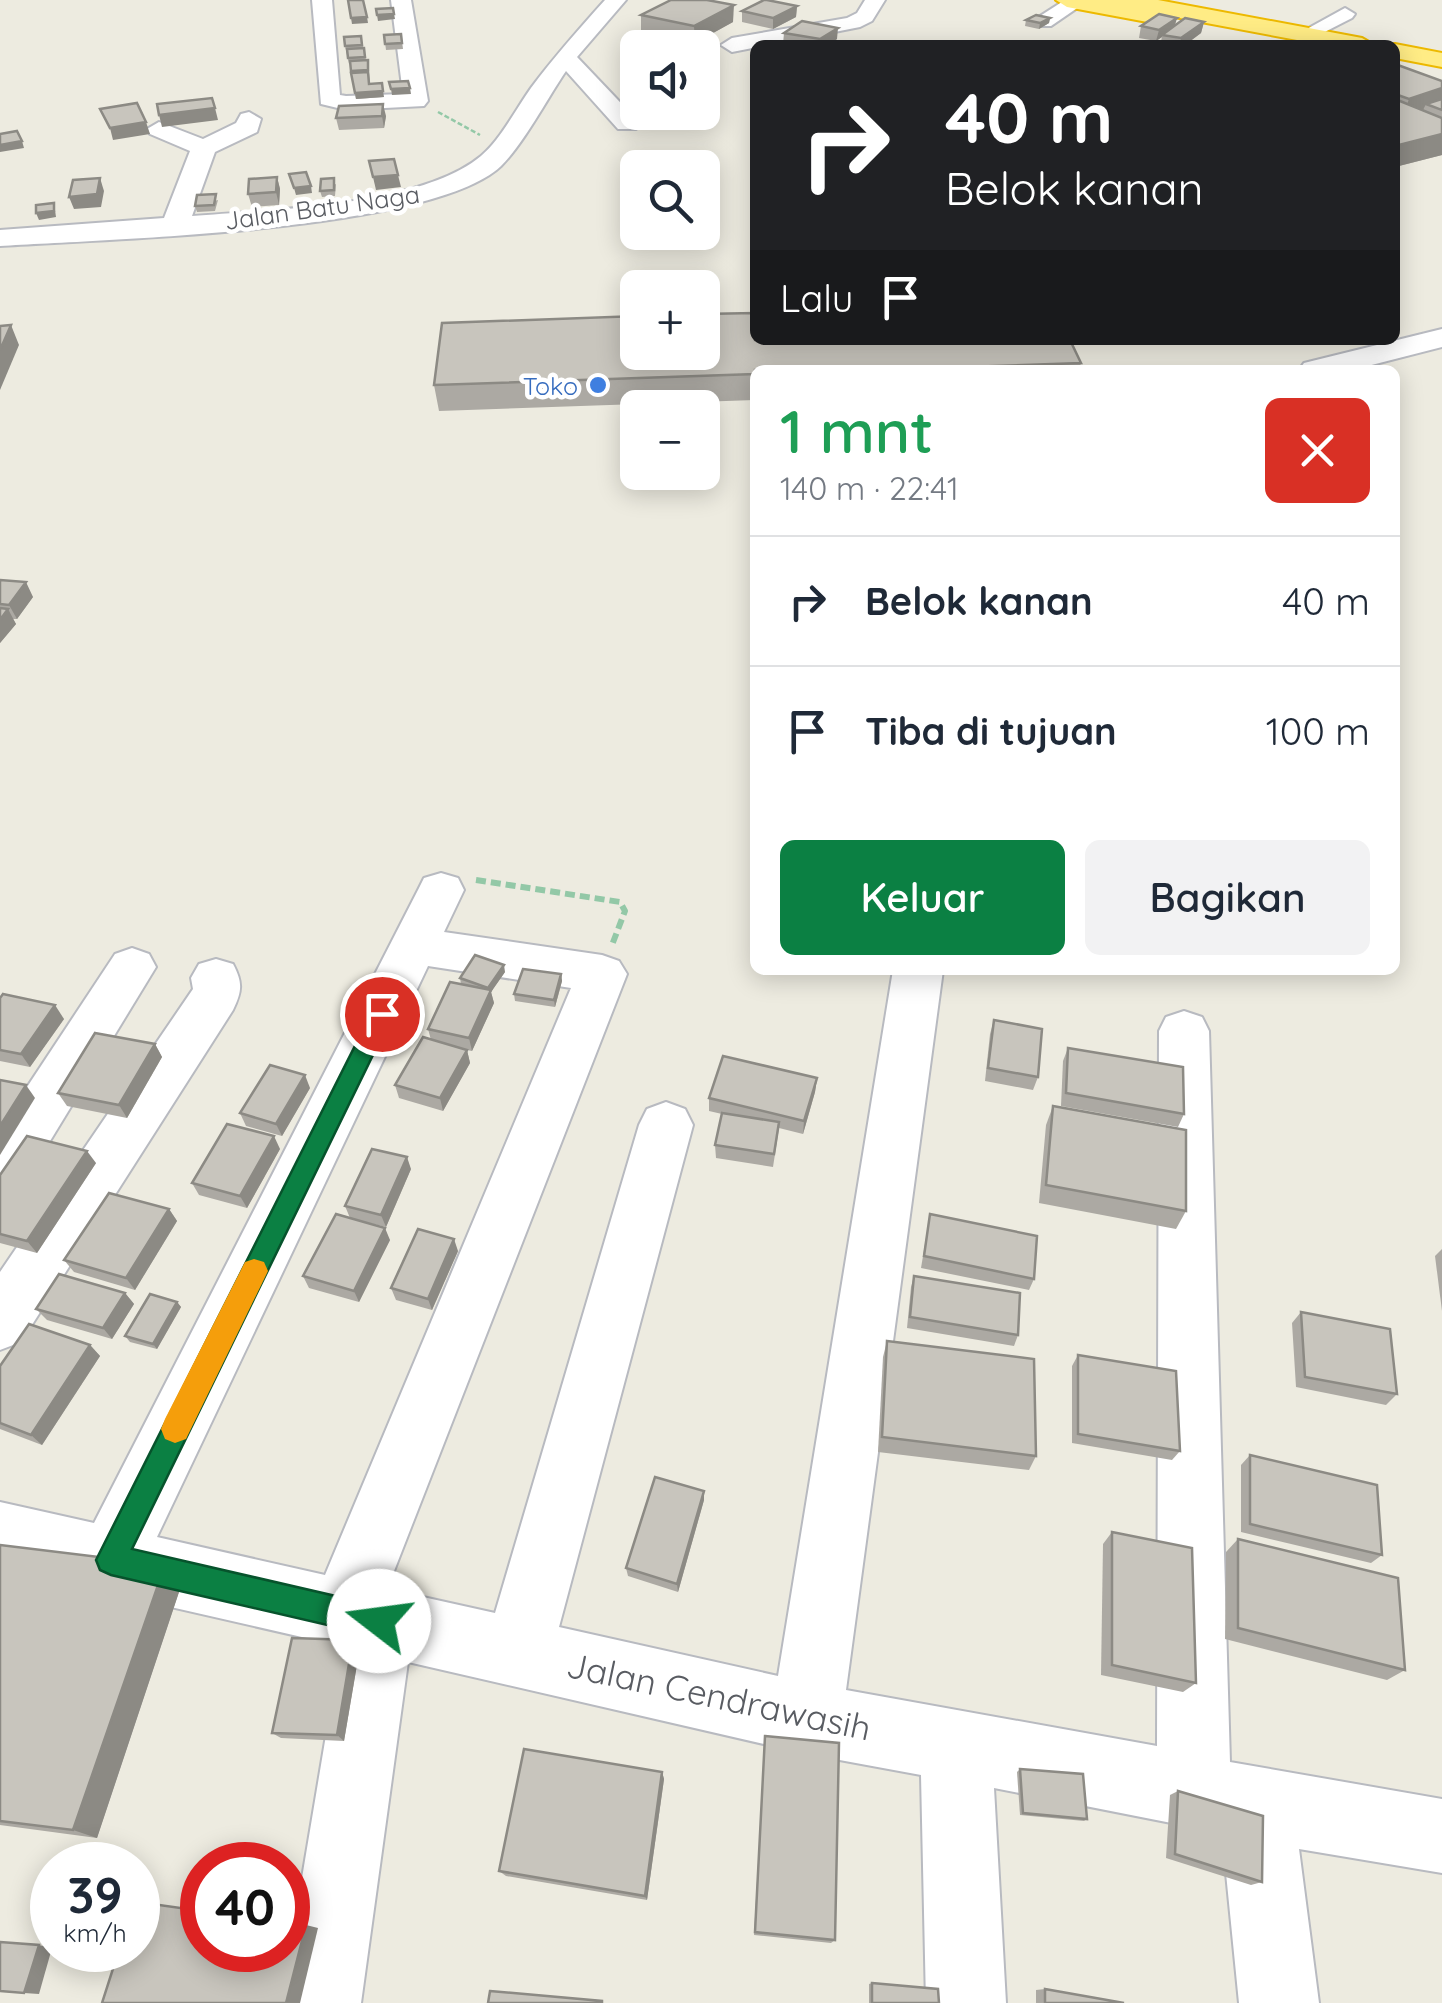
<!DOCTYPE html>
<html lang="id">
<head>
<meta charset="utf-8">
<style>
	:root { --surface:#fff; --page:#f2f2f3; --text:#1f2937; --muted:#747a83; --line:#e0e1e3; --accent:#0b8043 }
	body { margin:0; font-family:Quicksand,sans-serif; background:var(--page); color:var(--text); height:100vh; display:flex; flex-direction:column; font-size:38px; white-space:nowrap }
	* { box-sizing:border-box; margin:0 }
	p { font-size:32px; color:var(--muted) }
	.icon { flex:none; width:55px; height:55px; fill:none; stroke:currentColor; stroke-width:2; stroke-linecap:round; stroke-linejoin:round }
	.map { position:relative; flex:1; overflow:hidden }
	.sheet { position:absolute; left:750px; top:365px; width:650px; height:610px; display:flex; flex-direction:column; background:var(--surface); border-radius:15px; box-shadow:0 5px 25px #0003 }
	.sheet>* { flex:none }
	.banner { position:absolute; left:750px; top:40px; width:650px; height:305px; border-radius:15px; box-shadow:0 5px 25px #0003; background:#202124; color:#fff; overflow:hidden }
	.tools { position:absolute; left:620px; top:30px; display:grid; gap:20px }
	.tools a { display:grid; place-items:center; width:100px; height:100px; border-radius:15px; background:var(--surface); box-shadow:0 5px 25px #0003; font-size:50px }
	.speed { position:absolute; left:30px; top:1842px; display:flex; gap:20px; font-size:50px; font-weight:700; text-align:center }
	.speed>* { display:grid; place-content:center; width:130px; height:130px; border-radius:50%; background:var(--surface); box-shadow:0 5px 25px #0003; line-height:1 }
	.speed small { font-size:25px; font-weight:400 }
	.speed .limit { border:15px solid #d22; background:#fff; color:#111 }
	.pin { position:absolute; display:grid; place-items:center; width:85px; height:85px; color:#fff; margin:-42px; border:5px solid #fff; border-radius:50%; box-shadow:0 2px 10px #0007 }
	.me { position:absolute; width:110px; margin:-55px; rotate:285deg; stroke-linejoin:round; filter:drop-shadow(0 0 8px #0008) }
	.turn { display:flex; align-items:center; gap:35px; height:210px; padding:0 30px; font-size:45px }
	.turn .icon { width:130px; height:130px; stroke-width:2.5 }
	.turn b { display:block; font-size:70px; line-height:85px }
	.then { display:flex; align-items:center; height:95px; padding:0 30px; background:#0003; gap:20px; font-size:38px }
	.round { display:grid; place-items:center; flex:none; width:105px; height:105px; border-radius:15px; background:var(--page) }
	.overview { display:flex; align-items:center; justify-content:space-between; height:170px; padding:0 30px }
	h1 { font-size:60px; font-weight:600; line-height:75px; color:#1e9e55 }
	.primary-button { display:flex; gap:20px; margin-top:auto; padding:20px 30px }
	.primary-button a { flex:1; height:115px; border-radius:15px; background:var(--accent); color:#fff; font-size:40px; font-weight:600; line-height:115px; text-align:center }
	.primary-button a+a { background:var(--page); color:var(--text) }
	ul { padding:0; list-style:none }
	li { display:flex; align-items:center; gap:30px; height:130px; padding:0 30px; border-top:2px solid var(--line) }
	li div { flex:1 }
	li b { display:block; font-size:38px }
	li em { font-style:normal }
	.map>svg:first-child { display:block }
</style>
</head>
<body>
<div class="map">
<svg width="1442" height="2003" viewBox="0 0 1442 2003">
	<rect width="100%" height="100%" fill="#edebe0"/>
	<g fill="none" stroke-linecap="round" stroke-linejoin="round">
		<g stroke="#b8bac0" stroke-width="4">
			<g id="minor">
				<polygon points="312,0 332,0 340,95 346,96 403,94 391,0 411,0 428,101 424,106 346,110 321,104"/>
				<path d="M605 0H626L577 57 636 119 639 124 636 129H618L566 71C547 99 524 143 501 166 431 232 105 239 0 246V230L164 218 190 151 150 134 147 129 159 122 203 139 236 123 241 114 249 112 261 119 257 132 215 152 192 216C270 210 421 206 481 156 501 139 516 109 531 88 554 57 579 29 605 0Z"/>
				<polygon points="865,0 885,0 872,21 860,27 732,52 721,45 732,38 847,18 857,13"/>
				<polygon points="1065,0 1086,2 1051,26 1037,26 1033,22 1037,18"/>
				<polygon points="1345,8 1355,14 1352,18 1307,41 1296,35"/>
				<polygon points="1442,329 1442,347 1352,370 1299,370 1304,363"/>
				<path d="M441 873 458 878 464 890 444 932 602 955 619 961 627 974 387 1589 495 1613 639 1125 647 1109 666 1102 685 1109 693 1125 559 1627 778 1676 893 970H943L846 1690 1157 1746 1159 1031 1166 1017 1184 1011 1202 1017 1209 1031 1230 1762 1442 1799V1873L1299 1849 1319 2003H1239L1222 1833 994 1788 1006 2003H926L921 1775 807 1754 408 1662 361 2003H281L341 1646 0 1568V1502L94 1523 418 890 424 878ZM428 966 571 988 325 1575 157 1537Z"/>
				<polygon points="132,948 149,954 156,967 19,1192 0,1199 0,1128 115,954"/>
				<path d="M216 959 233 964C243 983 242 991 233 1010L21 1342 0 1350V1272L193 989 191 978 199 964Z"/>
			</g>
		</g>
		<g stroke="#edb900" stroke-width="4">
			<g id="highway">
				<polygon points="1056,0 1158,0 1362,38 1374,45 1324,45 1169,16 1166,22 1158,24 1067,7"/>
				<polygon points="1395,44 1442,53 1442,67 1395,58 1395,45 1390,45"/>
			</g>
		</g>
		<polyline stroke="#93c8a7" stroke-width="2.5" stroke-dasharray="5 2.5" stroke-linecap="butt" points="438,112 480,135"/>
		<polyline stroke="#93c8a7" stroke-width="6" stroke-dasharray="10 5" stroke-linecap="butt" points="476,880 620,902 625,911 612,945"/>
		<use href="#minor" fill="#fff" fill-rule="evenodd"/>
		<use href="#highway" fill="#ffec85" fill-rule="evenodd"/>
	</g>
	<g fill="#aca9a3">
		<polygon points="797,6 796,17 773,29 742,22 742,11"/>
		<polygon points="641,15 733,22 695,43 641,32"/>
		<polygon points="1050,18 1049,23 1039,29 1025,26 1026,20"/>
		<polygon points="1204,22 1201,33 1185,45 1160,45 1162,37 1156,41 1139,38 1141,26 1175,26"/>
		<polygon points="784,33 837,39 828,45 790,45 783,44"/>
		<polygon points="401,34 403,49 386,50 384,35"/>
		<polygon points="361,36 366,60 368,60 370,84 384,97 356,99 351,73 351,64 349,64 345,46"/>
		<polygon points="1395,64 1442,81 1442,155 1395,167"/>
		<polygon points="638,92 638,108 634,105 634,93"/>
		<polygon points="637,114 679,121 645,127 637,120"/>
		<polygon points="386,116 384,128 339,130 336,118"/>
		<polygon points="277,177 280,189 279,205 252,207 248,194"/>
		<polygon points="336,184 335,196 322,197 320,191"/>
		<polygon points="218,200 215,211 197,212 195,206"/>
		<polygon points="755,313 755,340 1070,340 1081,363 1079,370 755,370 755,400 439,411 434,385 442,323 638,316 638,352 702,352 702,314"/>
		<polygon points="0,580 33,597 17,619 13,619 16,624 0,643"/>
		<polygon points="505,972 491,992 494,1003 472,1051 467,1050 470,1063 443,1111 399,1098 395,1085 431,1040 428,1029 461,984 460,978"/>
		<polygon points="561,974 562,981 555,1007 515,1001 514,994"/>
		<polygon points="0,998 64,1019 30,1067 0,1061"/>
		<polygon points="994,1020 1038,1077 1033,1090 985,1081 990,1034"/>
		<polygon points="155,1044 162,1057 127,1118 67,1106 58,1093"/>
		<polygon points="1068,1048 1184,1114 1178,1127 1061,1106 1063,1061"/>
		<polygon points="817,1078 815,1092 803,1134 779,1128 773,1167 716,1158 715,1145 722,1114 709,1111 709,1098"/>
		<polygon points="310,1088 282,1136 246,1126 240,1113"/>
		<polygon points="1053,1106 1186,1211 1176,1229 1039,1203 1046,1125"/>
		<polygon points="280,1149 247,1208 199,1195 192,1183"/>
		<polygon points="96,1163 37,1253 0,1243 0,1175"/>
		<polygon points="411,1169 386,1227 361,1221 390,1240 359,1302 309,1288 303,1276 350,1218 345,1206"/>
		<polygon points="169,1209 177,1221 135,1290 74,1272 64,1260"/>
		<polygon points="930,1214 1034,1279 1029,1290 921,1268"/>
		<polygon points="1442,1249 1442,1311 1435,1256"/>
		<polygon points="458,1251 432,1310 396,1300 391,1288"/>
		<polygon points="914,1276 1018,1335 1014,1346 907,1328 911,1287"/>
		<polygon points="125,1293 134,1304 112,1339 47,1320 36,1309"/>
		<polygon points="177,1302 181,1307 157,1349 130,1342 125,1336"/>
		<polygon points="1301,1312 1397,1394 1386,1405 1296,1387 1292,1323"/>
		<polygon points="887,1341 1036,1456 1029,1470 878,1452 883,1357"/>
		<polygon points="90,1345 100,1356 42,1445 0,1429 0,1366"/>
		<polygon points="1078,1355 1180,1451 1172,1460 1072,1443 1072,1366"/>
		<polygon points="1250,1455 1382,1555 1371,1563 1241,1532 1241,1465"/>
		<polygon points="704,1491 704,1500 678,1592 628,1576 626,1568"/>
		<polygon points="1112,1532 1196,1683 1183,1692 1101,1675 1103,1544"/>
		<polygon points="1238,1539 1405,1670 1387,1680 1225,1639 1226,1552"/>
		<polygon points="0,1545 165,1565 183,1580 97,1838 0,1825"/>
		<polygon points="353,1640 360,1647 344,1741 281,1738 272,1733"/>
		<polygon points="765,1736 835,1940 831,1943 754,1935"/>
		<polygon points="1020,1769 1087,1819 1084,1821 1020,1815 1017,1772"/>
		<polygon points="662,1772 664,1779 647,1900 506,1876 499,1871"/>
		<polygon points="1178,1791 1262,1882 1251,1885 1166,1858 1170,1795"/>
		<polygon points="872,1983 939,2003 869,2003 869,1984"/>
		<polygon points="1045,1989 1124,2003 1036,2003 1036,1990"/>
	</g>
	<g fill="#8c8a84">
		<polygon points="734,5 733,22 695,43 694,26"/>
		<polygon points="797,6 796,17 773,29 773,18"/>
		<polygon points="394,14 395,19 378,21 377,15"/>
		<polygon points="367,17 368,23 352,24 351,18"/>
		<polygon points="1050,18 1049,23 1039,29 1040,23"/>
		<polygon points="1177,18 1174,29 1162,35 1162,37 1156,41 1159,30"/>
		<polygon points="1204,22 1201,33 1185,45 1180,45 1181,38"/>
		<polygon points="838,28 837,39 828,45 820,45 820,39"/>
		<polygon points="410,88 411,94 392,95 391,89"/>
		<polygon points="1442,88 1442,104 1426,104 1423,110 1403,116 1409,99"/>
		<polygon points="383,91 384,97 356,99 355,93"/>
		<polygon points="383,104 386,116 384,128 382,116"/>
		<polygon points="215,108 218,120 162,127 159,115"/>
		<polygon points="679,115 679,121 645,127 645,121"/>
		<polygon points="146,122 150,134 113,140 110,128"/>
		<polygon points="1442,134 1442,155 1395,167 1395,146"/>
		<polygon points="22,141 24,148 0,152 0,145"/>
		<polygon points="398,175 401,187 376,190 373,177"/>
		<polygon points="277,177 280,189 279,205 276,192"/>
		<polygon points="100,178 104,191 101,207 74,209 69,197"/>
		<polygon points="311,186 312,193 296,195 294,188"/>
		<polygon points="54,203 56,217 39,220 36,213"/>
		<polygon points="11,325 19,345 0,390 0,350"/>
		<polygon points="26,582 33,597 17,619 9,605"/>
		<polygon points="8,609 16,624 0,643 0,620"/>
		<polygon points="504,965 505,972 491,992 494,1003 472,1051 469,1038 488,988"/>
		<polygon points="561,974 562,981 555,1007 554,1000"/>
		<polygon points="55,1005 64,1019 30,1067 21,1054"/>
		<polygon points="155,1044 162,1057 127,1118 119,1105"/>
		<polygon points="467,1050 470,1063 443,1111 440,1098"/>
		<polygon points="305,1075 310,1088 282,1136 276,1124"/>
		<polygon points="817,1078 815,1092 803,1134 804,1121"/>
		<polygon points="26,1085 35,1098 0,1155 0,1126"/>
		<polygon points="274,1136 280,1149 247,1208 240,1196"/>
		<polygon points="87,1151 96,1163 37,1253 27,1241"/>
		<polygon points="407,1157 411,1169 386,1227 381,1215"/>
		<polygon points="169,1209 177,1221 135,1290 126,1278"/>
		<polygon points="385,1228 390,1240 359,1302 354,1291"/>
		<polygon points="454,1239 458,1251 432,1310 428,1299"/>
		<polygon points="125,1293 134,1304 112,1339 103,1328"/>
		<polygon points="177,1302 181,1307 157,1349 153,1344"/>
		<polygon points="90,1345 100,1356 42,1445 31,1435"/>
		<polygon points="704,1491 704,1500 678,1592 677,1584"/>
		<polygon points="165,1565 183,1580 97,1838 73,1830"/>
		<polygon points="353,1640 360,1647 344,1741 337,1735"/>
		<polygon points="662,1772 664,1779 647,1900 645,1896"/>
		<polygon points="306,1925 318,1928 300,2003 286,2003"/>
		<polygon points="39,1945 52,1948 39,1994 24,1993"/>
	</g>
	<g fill="#c8c5bd" stroke="#8c8a84" stroke-width="2.5">
		<polygon points="348,0 363,0 367,17 351,18"/>
		<polygon points="671,0 707,0 734,5 694,26 641,15"/>
		<polygon points="764,0 767,0 797,6 773,18 742,11"/>
		<polygon points="393,8 394,14 377,15 376,9"/>
		<polygon points="1159,14 1177,18 1159,30 1141,26"/>
		<polygon points="1036,15 1050,18 1040,23 1026,20"/>
		<polygon points="1185,18 1204,22 1181,38 1162,35"/>
		<polygon points="802,21 838,28 820,39 784,33"/>
		<polygon points="401,34 402,43 385,44 384,35"/>
		<polygon points="361,36 362,45 345,46 344,37"/>
		<polygon points="364,48 365,57 348,58 347,49"/>
		<polygon points="368,60 368,70 351,71 350,61"/>
		<polygon points="1395,64 1442,81 1442,88 1409,99 1395,94"/>
		<polygon points="368,72 369,84 382,83 383,91 355,93 351,73"/>
		<polygon points="408,81 410,88 391,89 389,82"/>
		<polygon points="212,98 215,108 159,115 157,104"/>
		<polygon points="1395,99 1442,118 1442,134 1395,146"/>
		<polygon points="1442,99 1442,110 1426,104"/>
		<polygon points="137,103 146,122 110,128 100,109"/>
		<polygon points="383,104 382,116 336,118 339,106"/>
		<polygon points="646,112 676,112 679,115 645,121 637,114"/>
		<polygon points="17,131 22,141 0,145 0,134"/>
		<polygon points="394,159 398,175 373,177 369,161"/>
		<polygon points="306,172 311,186 294,188 289,174"/>
		<polygon points="277,177 276,192 248,194 249,179"/>
		<polygon points="100,178 97,194 69,197 73,180"/>
		<polygon points="334,178 334,190 320,191 321,179"/>
		<polygon points="216,194 214,205 195,206 197,195"/>
		<polygon points="54,203 54,211 36,213 36,205"/>
		<polygon points="755,313 755,340 1070,340 1081,363 876,370 755,370 755,374 434,385 442,323 638,316 638,352 702,352 702,314"/>
		<polygon points="11,325 0,350 0,326"/>
		<polygon points="0,580 26,582 9,605 0,604"/>
		<polygon points="0,608 8,609 0,620"/>
		<polygon points="475,955 504,965 488,988 460,978"/>
		<polygon points="523,969 561,974 554,1000 514,994"/>
		<polygon points="450,982 491,990 469,1038 428,1029"/>
		<polygon points="3,994 55,1005 21,1054 0,1050 0,998"/>
		<polygon points="994,1020 1042,1029 1038,1077 988,1068"/>
		<polygon points="95,1033 155,1044 119,1105 58,1093"/>
		<polygon points="423,1037 467,1050 440,1098 395,1085"/>
		<polygon points="1068,1048 1183,1067 1184,1114 1066,1093"/>
		<polygon points="723,1056 817,1078 804,1121 709,1098"/>
		<polygon points="270,1065 305,1075 276,1124 240,1113"/>
		<polygon points="0,1080 26,1085 0,1126"/>
		<polygon points="1053,1106 1186,1130 1186,1211 1046,1185"/>
		<polygon points="722,1113 779,1122 774,1154 715,1145"/>
		<polygon points="227,1124 274,1136 240,1196 192,1183"/>
		<polygon points="27,1136 87,1151 27,1241 0,1234 0,1175"/>
		<polygon points="372,1149 407,1157 381,1215 345,1206"/>
		<polygon points="109,1193 169,1209 126,1278 64,1260"/>
		<polygon points="336,1214 385,1228 354,1291 303,1276"/>
		<polygon points="930,1214 1037,1236 1034,1279 924,1256"/>
		<polygon points="418,1229 454,1239 428,1299 391,1288"/>
		<polygon points="59,1274 125,1293 103,1328 36,1309"/>
		<polygon points="914,1276 1020,1293 1018,1335 910,1317"/>
		<polygon points="150,1294 177,1302 153,1344 125,1336"/>
		<polygon points="1301,1312 1390,1329 1397,1394 1305,1377"/>
		<polygon points="29,1324 90,1345 31,1435 0,1423 0,1366"/>
		<polygon points="887,1341 1034,1359 1036,1456 882,1437"/>
		<polygon points="1078,1355 1176,1371 1180,1451 1078,1434"/>
		<polygon points="1250,1455 1377,1485 1382,1555 1250,1524"/>
		<polygon points="655,1477 704,1491 677,1584 626,1568"/>
		<polygon points="1112,1532 1192,1548 1196,1683 1112,1665"/>
		<polygon points="1238,1539 1398,1578 1405,1670 1238,1628"/>
		<polygon points="0,1545 165,1565 73,1830 0,1821"/>
		<polygon points="292,1638 353,1640 337,1735 272,1733"/>
		<polygon points="765,1736 839,1743 835,1940 755,1932"/>
		<polygon points="524,1749 662,1772 645,1896 499,1871"/>
		<polygon points="1020,1769 1083,1774 1087,1819 1023,1813"/>
		<polygon points="1178,1791 1263,1816 1262,1882 1175,1854"/>
		<polygon points="138,1902 202,1911 202,1950 288,1950 288,1922 306,1925 286,2003 102,2003 119,1950 138,1950"/>
		<polygon points="0,1942 39,1945 24,1993 0,1991"/>
		<polygon points="872,1983 938,1989 939,2003 872,2003"/>
		<polygon points="1045,1989 1124,2003 1045,2003"/>
		<polygon points="490,1991 602,2001 602,2003 488,2003"/>
	</g>
	<polygon fill="#0b8043" stroke="#07532c" stroke-width="2.5" points="382,1005 393,1014 132,1549 379,1606 390,1610 395,1621 390,1632 379,1637 111,1575 100,1570 96,1560 371,1014"/>
	<polygon fill="#f59e0b" points="254,1259 264,1262 268,1271 186,1439 175,1443 165,1439 161,1429 165,1419 245,1262"/>
	<circle fill="#3f7fe0" stroke="#fff" stroke-width="4" cx="598" cy="385" r="10"/>
	<g text-anchor="middle" dominant-baseline="central" stroke-width="9" stroke-linejoin="round" paint-order="stroke">
		<g font-size="25" fill="#595c62" stroke="#fff">
			<text transform="translate(322 207) rotate(-8)">Jalan Batu Naga</text>
		</g>
		<g font-size="25" fill="#366cbe" stroke="#fff" text-anchor="end">
			<text x="578" y="385">Toko</text>
		</g>
		<g font-size="35" fill="#595c62" stroke="#fff">
			<text transform="translate(719 1696) rotate(12)">Jalan Cendrawasih</text>
		</g>
	</g>
</svg>
<div class="tools">
<a><svg class="icon" aria-label="sound" viewBox="0 0 24 24"><path d="M4 9h4l5-4v14l-5-4H4zM17 9q2 3 0 6"/></svg></a>
<a><svg class="icon" aria-label="search" viewBox="0 0 24 24"><circle cx="10" cy="10" r="6"/><path d="M15 15l6 6"/></svg></a>
<a>+</a>
<a>−</a>
</div>
<div class="speed"><div>39<small>km/h</small></div><div class="limit">40</div></div>
<div class="pin" style="left:382px;top:1014px;background:#d93025"><svg class="icon" aria-label="arrive" viewBox="0 0 24 24"><path d="M6 21V4h12l-3 4 3 4H6"/></svg></div>
<svg class="me" style="left:379px;top:1621px" viewBox="-20 -20 40 40"><circle r="19" fill="#fff"/><path d="M0-13L10 11 0 6-10 11z" fill="#0b8043"/></svg>
<div class="banner">
<div class="turn"><svg class="icon" aria-label="right" viewBox="0 0 24 24"><path d="M7 20v-9h11M14 6l5 5-5 5"/></svg><div><b>40 m</b>Belok kanan</div></div>
<div class="then">Lalu<svg class="icon" aria-label="arrive" viewBox="0 0 24 24"><path d="M6 21V4h12l-3 4 3 4H6"/></svg></div>
</div>
<section class="sheet">
<div class="overview"><div><h1>1 mnt</h1><p>140 m · 22:41</p></div><a class="round" style="background:#d93025;color:#fff"><svg class="icon" aria-label="close" viewBox="0 0 24 24"><path d="M6 6l12 12M18 6L6 18"/></svg></a></div>
<ul>
<li><svg class="icon" aria-label="right" viewBox="0 0 24 24"><path d="M7 20v-9h11M14 6l5 5-5 5"/></svg><div><b>Belok kanan</b></div><em>40 m</em></li>
<li><svg class="icon" aria-label="arrive" viewBox="0 0 24 24"><path d="M6 21V4h12l-3 4 3 4H6"/></svg><div><b>Tiba di tujuan</b></div><em>100 m</em></li>
</ul>
<div class="primary-button"><a>Keluar</a><a>Bagikan</a></div>
</section>
</div>
</body>
</html>
